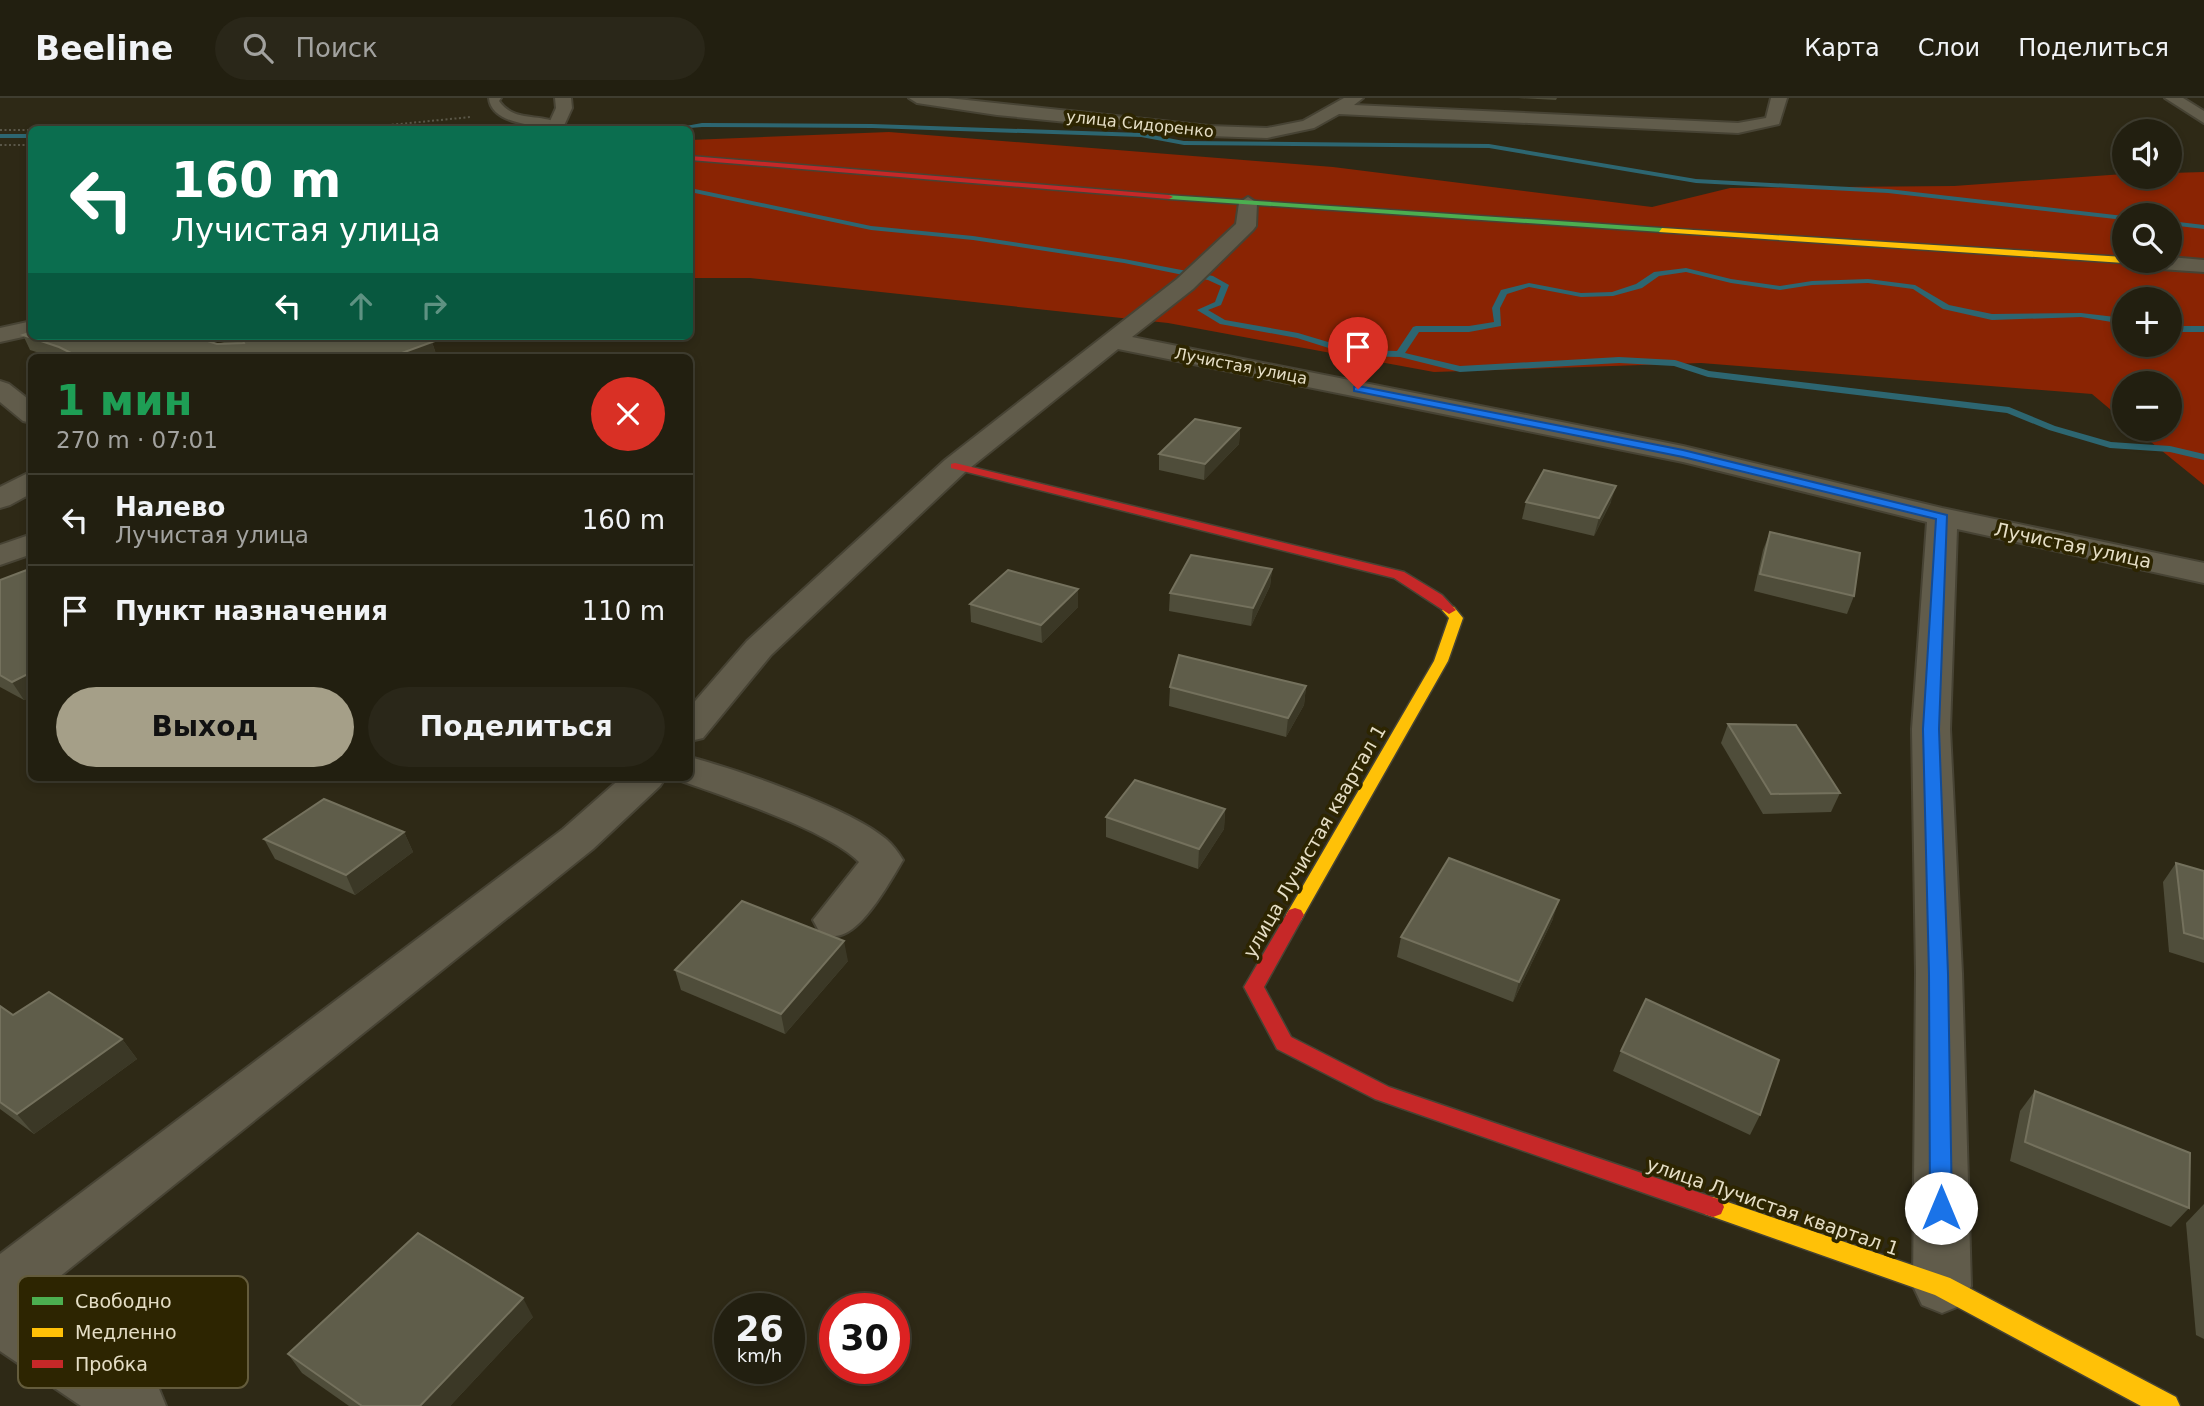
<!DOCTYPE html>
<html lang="ru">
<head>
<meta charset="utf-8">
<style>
	:root { --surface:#221f10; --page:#2a2719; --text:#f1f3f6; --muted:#a2a29f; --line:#3f3d30; --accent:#a59f88 }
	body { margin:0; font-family:"DejaVu Sans",sans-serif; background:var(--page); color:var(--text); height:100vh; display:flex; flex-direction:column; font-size:26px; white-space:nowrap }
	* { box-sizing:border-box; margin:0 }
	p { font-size:23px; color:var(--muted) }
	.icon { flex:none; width:38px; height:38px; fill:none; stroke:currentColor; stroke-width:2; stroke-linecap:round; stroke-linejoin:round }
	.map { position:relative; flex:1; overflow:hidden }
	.details { position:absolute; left:28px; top:256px; width:665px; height:427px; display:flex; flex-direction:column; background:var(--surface); border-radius:10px; box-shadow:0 4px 10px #0003,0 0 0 2px var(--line) }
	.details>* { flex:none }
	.banner { position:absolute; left:28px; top:28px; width:665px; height:214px; border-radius:10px; box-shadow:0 4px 10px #0003,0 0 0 2px var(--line); background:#0b6e4f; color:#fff; overflow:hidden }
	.tools { position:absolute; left:2112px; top:21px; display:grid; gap:14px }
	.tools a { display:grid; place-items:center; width:70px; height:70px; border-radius:50%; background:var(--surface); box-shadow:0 4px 10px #0003,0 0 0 2px var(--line); font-size:35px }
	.speed { position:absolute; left:714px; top:1195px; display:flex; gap:14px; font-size:35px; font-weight:700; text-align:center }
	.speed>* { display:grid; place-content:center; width:91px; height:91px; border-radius:50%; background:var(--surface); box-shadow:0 4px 10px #0003,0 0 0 2px var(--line); line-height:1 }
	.speed small { font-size:18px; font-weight:400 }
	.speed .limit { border:10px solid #d22; background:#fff; color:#111 }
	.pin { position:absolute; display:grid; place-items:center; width:60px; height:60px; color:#fff; margin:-72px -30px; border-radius:50% 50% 50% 0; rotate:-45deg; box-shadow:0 0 7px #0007 }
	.pin .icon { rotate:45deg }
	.me { position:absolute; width:77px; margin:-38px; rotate:0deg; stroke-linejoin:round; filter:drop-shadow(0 0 5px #0008) }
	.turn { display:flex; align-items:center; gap:24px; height:147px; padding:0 28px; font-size:32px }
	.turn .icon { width:91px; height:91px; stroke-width:2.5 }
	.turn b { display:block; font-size:49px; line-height:60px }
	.lanes { display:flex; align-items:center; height:66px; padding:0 28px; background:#0003; justify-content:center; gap:35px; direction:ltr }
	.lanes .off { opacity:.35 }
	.round { display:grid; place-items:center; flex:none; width:74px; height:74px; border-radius:37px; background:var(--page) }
	.overview { display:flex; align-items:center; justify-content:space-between; height:119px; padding:0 28px }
	h1 { font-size:42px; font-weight:700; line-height:52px; color:#1e9e55 }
	.action { display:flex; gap:14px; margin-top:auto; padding:14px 28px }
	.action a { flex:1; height:80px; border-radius:42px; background:var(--accent); color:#111; font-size:28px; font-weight:700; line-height:80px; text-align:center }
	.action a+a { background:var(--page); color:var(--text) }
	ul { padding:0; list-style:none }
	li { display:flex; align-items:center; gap:21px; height:91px; padding:0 28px; border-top:2px solid var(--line) }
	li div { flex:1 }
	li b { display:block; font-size:26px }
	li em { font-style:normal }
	header { display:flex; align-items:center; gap:42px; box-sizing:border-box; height:98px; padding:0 35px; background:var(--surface); border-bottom:2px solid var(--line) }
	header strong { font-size:33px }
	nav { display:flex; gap:38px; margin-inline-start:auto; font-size:24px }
	.search { width:490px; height:63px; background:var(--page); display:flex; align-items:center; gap:18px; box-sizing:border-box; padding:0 24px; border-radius:38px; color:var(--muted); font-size:26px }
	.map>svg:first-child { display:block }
</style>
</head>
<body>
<header>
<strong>Beeline</strong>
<div class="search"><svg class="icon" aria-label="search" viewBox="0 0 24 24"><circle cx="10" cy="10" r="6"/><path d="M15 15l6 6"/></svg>Поиск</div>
<nav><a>Карта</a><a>Слои</a><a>Поделиться</a></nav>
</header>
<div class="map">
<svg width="2204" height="1308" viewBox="0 0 2204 1308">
	<rect width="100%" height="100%" fill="#2e2916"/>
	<path fill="#8a2403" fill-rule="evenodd" d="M889 34 1333 69 1652 109 1730 90 1954 88 2124 76V79H2170V75L2204 74V387L2135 331H2170V285H2124V323L2092 296 1701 265 1434 274 1168 225 750 180H690V42ZM2124 117H2170V163H2124ZM2124 201H2170V247H2124Z"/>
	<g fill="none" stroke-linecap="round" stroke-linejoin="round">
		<g fill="#2d6671" fill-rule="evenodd">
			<polygon points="702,25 872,26 1141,35 1184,43 1489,46 1696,81 1888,91 2124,118 2124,122 1888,95 1696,85 1489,50 1184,47 1141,39 872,30 702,29 664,32"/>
			<rect x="0" y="36" width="32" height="4"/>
			<polygon points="690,90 871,128 973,138 1124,161 1213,178 1229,187 1221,207 1208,212 1225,222 1298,235 1355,252 1397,253 1413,229 1416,228 1469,228 1494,224 1492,210 1501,192 1529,185 1581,195 1612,194 1636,186 1654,174 1686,170 1731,181 1780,188 1812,183 1868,181 1915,187 1949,207 1992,216 2081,215 2124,220 2124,226 2081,219 1992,222 1943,211 1913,191 1868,185 1812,187 1780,192 1731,185 1686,174 1659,178 1642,190 1613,198 1581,199 1529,189 1507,196 1500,210 1501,228 1469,234 1419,234 1405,255 1460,268 1619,259 1675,262 1709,273 2009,309 2055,328 2111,344 2170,348 2204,356 2204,362 2170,354 2110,350 2049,332 2007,315 1708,279 1674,268 1619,265 1460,274 1400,259 1354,258 1297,240 1220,226 1197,212 1215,204 1221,188 1208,182 1124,165 973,142 871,132 690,94"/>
			<polygon points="2170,123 2204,127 2204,131 2170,127"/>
			<rect x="2170" y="228" width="34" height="6"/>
		</g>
		<g stroke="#474334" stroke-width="4">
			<path id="lane" d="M489 0H501L499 3C515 26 542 14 561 27L556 30C536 28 491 26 489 0Z"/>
		</g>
		<g stroke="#474334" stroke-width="4">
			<g id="street">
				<polygon points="555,0 571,0 572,10 562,32 546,32 556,10"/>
				<polygon points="909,0 948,0 1209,28 1267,30 1303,23 1344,0 1363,0 1354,7 1738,25 1766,20 1771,0 1787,0 1779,26 1738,35 1339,16 1314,30 1267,40 1209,38 997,17 917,5"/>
				<polygon points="2165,0 2183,0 2204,13 2204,25"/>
				<polygon points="1248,99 1257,105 1256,128 1253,132 1193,191 1132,239 1683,348 1942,410 2204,465 2204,485 1957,431 1950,631 1962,875 1971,1188 1962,1207 1942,1215 1922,1207 1913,1188 1916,875 1912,631 1927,424 1683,364 1118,251 965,374 771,557 703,640 690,643 690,609 747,543 945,362 1177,181 1236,126 1239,105"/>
				<polygon points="2124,158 2124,163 2170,163 2170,159 2204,162 2204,174 2131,169 2124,167 2121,163"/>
				<polygon points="32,223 32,237 0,244 0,230"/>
				<polygon points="0,283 9,286 32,304 32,325 23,323 0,304"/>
				<polygon points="32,373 32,395 10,407 0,410 0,389"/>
				<polygon points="32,436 32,456 0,467 0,447"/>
				<path d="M690 659C738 672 850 710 886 741 893 747 898 754 903 762 891 782 861 838 835 838 831 838 824 835 819 833L813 822 859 764C827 731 722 698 676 681L675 679H690Z"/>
				<polygon points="622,679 666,679 660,688 593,751 28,1204 157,1286 166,1308 81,1308 0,1253 0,1156 563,731"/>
			</g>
		</g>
		<g stroke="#474334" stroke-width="3">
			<polygon id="fast" points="1166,97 1662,130 1666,132 1662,134 1169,101"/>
		</g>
		<g stroke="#474334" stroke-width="3">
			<g id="slow">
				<polygon points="1662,130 2124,159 2124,163 2128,163 2124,165 1659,134"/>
				<polygon points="1449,508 1454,509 1463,520 1448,563 1301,822 1289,822 1286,817 1434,563 1449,520 1442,512"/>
				<polygon points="1713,1099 1950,1180 2176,1299 2180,1308 2141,1308 1935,1197 1705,1116 1702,1109 1705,1102"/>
			</g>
		</g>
		<g stroke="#474334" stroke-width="3">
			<g id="jam">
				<polygon points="690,58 1169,97 1173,99 1169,101 690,62"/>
				<polygon points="955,365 1404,474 1442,497 1456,512 1449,516 1394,480 951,370 951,366"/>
				<polygon points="1295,810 1301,812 1304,817 1264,889 1291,939 1389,989 1721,1102 1724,1109 1721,1116 1713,1119 1375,1001 1277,951 1244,889 1289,812"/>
			</g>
		</g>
		<g stroke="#5a5748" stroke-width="2" stroke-dasharray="2 2.5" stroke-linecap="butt">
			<polyline points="0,32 32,32"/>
			<polyline points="338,32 471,19"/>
			<polyline points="0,47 32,47"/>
		</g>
		<use href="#lane" fill="#615c4b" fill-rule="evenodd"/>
		<use href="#street" fill="#615c4b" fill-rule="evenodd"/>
		<use href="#fast" fill="#4caf50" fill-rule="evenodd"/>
		<use href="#slow" fill="#ffc107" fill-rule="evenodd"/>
		<use href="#jam" fill="#c62828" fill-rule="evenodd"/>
	</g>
	<g fill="#4f4d3a">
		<polygon points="1518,0 1557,0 1556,2"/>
		<polygon points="23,237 217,246 227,246 203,238 413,238 432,244 437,259 52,259 30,252"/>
		<polygon points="1240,330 1239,346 1204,382 1159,372 1159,356"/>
		<polygon points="1526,404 1611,404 1594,438 1522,421"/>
		<polygon points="1770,434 1854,498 1847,516 1754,493 1763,452"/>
		<polygon points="32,470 32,599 24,602 0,589 0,482"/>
		<polygon points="1272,471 1270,488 1251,528 1169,513 1170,495"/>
		<polygon points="1078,491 1078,509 1042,545 971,524 970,506"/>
		<polygon points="1306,588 1304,607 1286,639 1169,608 1170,589"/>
		<polygon points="1728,626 1840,695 1831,714 1763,716 1721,645"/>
		<polygon points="1225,711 1224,731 1198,771 1106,739 1106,719"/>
		<polygon points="404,734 413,754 355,797 275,761 264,741"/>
		<polygon points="2176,765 2204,773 2204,865 2169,854 2163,784"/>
		<polygon points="1553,821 1513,904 1397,859 1401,839"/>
		<polygon points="848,863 785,936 681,892 675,872"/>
		<polygon points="0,908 13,917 122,941 137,961 34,1036 0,1011"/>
		<polygon points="1621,953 1760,1017 1750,1037 1613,973"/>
		<polygon points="2035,993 2189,1110 2171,1129 2010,1063 2020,1013"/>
		<polygon points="2204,1106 2204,1241 2196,1237 2186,1125"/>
		<polygon points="533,1219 450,1308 349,1308 302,1275 288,1256"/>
	</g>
	<g fill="#3b3826">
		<polygon points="432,244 437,259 391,259"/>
		<polygon points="1240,330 1239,346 1204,382 1205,366"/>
		<polygon points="1616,388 1611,404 1594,438 1599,420"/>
		<polygon points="1272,471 1270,488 1251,528 1253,510"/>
		<polygon points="1078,491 1078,509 1042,545 1041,527"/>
		<polygon points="32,574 32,599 24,602 12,584"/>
		<polygon points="1306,588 1304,607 1286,639 1288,620"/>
		<polygon points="1225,711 1224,731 1198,771 1199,751"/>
		<polygon points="404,734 413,754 355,797 346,777"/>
		<polygon points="1559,802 1553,821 1513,904 1519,884"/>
		<polygon points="844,843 848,863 785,936 781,916"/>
		<polygon points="122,941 137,961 34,1036 17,1016"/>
		<polygon points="523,1200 533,1219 450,1308 420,1308"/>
	</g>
	<g fill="#5f5d4a" stroke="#74715d" stroke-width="2">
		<polygon points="32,234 32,238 192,238 217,246 244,245 241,238 413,238 432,244 391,259 79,259 59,249 23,237"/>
		<polygon points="1195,321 1240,330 1205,366 1159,356"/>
		<polygon points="1544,372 1616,388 1599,420 1526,404"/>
		<polygon points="1770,434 1860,455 1854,498 1760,476"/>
		<polygon points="1191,457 1272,471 1253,510 1170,495"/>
		<polygon points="32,470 32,574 12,584 0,577 0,482"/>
		<polygon points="1008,472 1078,491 1041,527 970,506"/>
		<polygon points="1179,557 1306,588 1288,620 1170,589"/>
		<polygon points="1728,626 1796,627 1840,695 1771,696"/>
		<polygon points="1135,682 1225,711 1199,751 1106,719"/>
		<polygon points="324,701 404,734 346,777 264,741"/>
		<polygon points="1449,760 1559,802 1519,884 1401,839"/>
		<polygon points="2176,765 2204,773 2204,841 2184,835"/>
		<polygon points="742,803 844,843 781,916 675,872"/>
		<polygon points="49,894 122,941 17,1016 0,1004 0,908 13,917"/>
		<polygon points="1646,901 1779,962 1760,1017 1621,953"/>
		<polygon points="2035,993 2190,1055 2189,1110 2025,1044"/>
		<polygon points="418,1135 523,1200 420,1308 362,1308 288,1256"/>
	</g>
	<polygon fill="#1a73e8" stroke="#114b97" stroke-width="2" points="1358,288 1683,352 1947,417 1939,631 1948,876 1952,1110 1949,1117 1941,1120 1933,1117 1930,1110 1929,876 1923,631 1936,421 1683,359 1354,293 1354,289"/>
	<g text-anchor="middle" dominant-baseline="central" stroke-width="7" stroke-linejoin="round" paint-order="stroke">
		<g font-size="16" fill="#e5dec6" stroke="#2d2501">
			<text transform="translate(1140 26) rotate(6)">улица Сидоренко</text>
			<text transform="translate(1241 268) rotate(11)">Лучистая улица</text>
		</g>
		<g font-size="19" fill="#e5dec6" stroke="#2d2501">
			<text transform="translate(2073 447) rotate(12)">Лучистая улица</text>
			<text transform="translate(1314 743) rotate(-60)">улица Лучистая квартал 1</text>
			<text transform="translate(1773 1108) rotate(19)">улица Лучистая квартал 1</text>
		</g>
	</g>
	<rect x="18" y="1178" width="230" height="112" rx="10" fill="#2d2501" stroke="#645c3c" stroke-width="2"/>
	<rect x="32" y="1199" width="31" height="8" fill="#4caf50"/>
	<rect x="32" y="1230" width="31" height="9" fill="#ffc107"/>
	<rect x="32" y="1262" width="31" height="8" fill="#c62828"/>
	<g font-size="19" fill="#e5dec6">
		<text x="75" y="1210">Свободно</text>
		<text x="75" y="1241">Медленно</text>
		<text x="75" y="1273">Пробка</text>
	</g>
</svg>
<div class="tools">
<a><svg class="icon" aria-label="sound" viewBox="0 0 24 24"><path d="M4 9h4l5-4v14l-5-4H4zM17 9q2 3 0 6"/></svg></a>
<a><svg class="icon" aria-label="search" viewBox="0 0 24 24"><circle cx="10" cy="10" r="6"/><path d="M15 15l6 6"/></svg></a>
<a>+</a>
<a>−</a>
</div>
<div class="speed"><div>26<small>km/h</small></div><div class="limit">30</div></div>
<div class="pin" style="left:1358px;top:291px;background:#d93025"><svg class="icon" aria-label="arrive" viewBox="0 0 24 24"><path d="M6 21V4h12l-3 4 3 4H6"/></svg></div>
<svg class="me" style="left:1941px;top:1110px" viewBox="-20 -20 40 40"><circle r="19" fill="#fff"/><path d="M0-13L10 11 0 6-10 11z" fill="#1a73e8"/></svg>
<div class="banner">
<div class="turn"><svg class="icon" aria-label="left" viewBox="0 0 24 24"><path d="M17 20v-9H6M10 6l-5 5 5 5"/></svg><div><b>160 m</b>Лучистая улица</div></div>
<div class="lanes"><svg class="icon" aria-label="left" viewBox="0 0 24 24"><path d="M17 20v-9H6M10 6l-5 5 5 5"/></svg><svg class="icon off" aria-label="ahead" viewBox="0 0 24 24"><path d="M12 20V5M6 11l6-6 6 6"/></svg><svg class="icon off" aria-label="right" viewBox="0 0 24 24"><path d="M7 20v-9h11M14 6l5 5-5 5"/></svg></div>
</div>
<section class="details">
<div class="overview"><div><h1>1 мин</h1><p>270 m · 07:01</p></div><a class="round" style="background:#d93025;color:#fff"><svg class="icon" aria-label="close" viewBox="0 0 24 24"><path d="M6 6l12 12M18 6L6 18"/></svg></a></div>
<ul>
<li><svg class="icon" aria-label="left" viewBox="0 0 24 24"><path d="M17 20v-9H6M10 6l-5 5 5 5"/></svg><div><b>Налево</b><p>Лучистая улица</p></div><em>160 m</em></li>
<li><svg class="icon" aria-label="arrive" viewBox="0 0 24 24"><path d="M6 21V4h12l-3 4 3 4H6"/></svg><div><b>Пункт назначения</b></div><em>110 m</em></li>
</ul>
<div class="action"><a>Выход</a><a>Поделиться</a></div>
</section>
</div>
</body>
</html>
